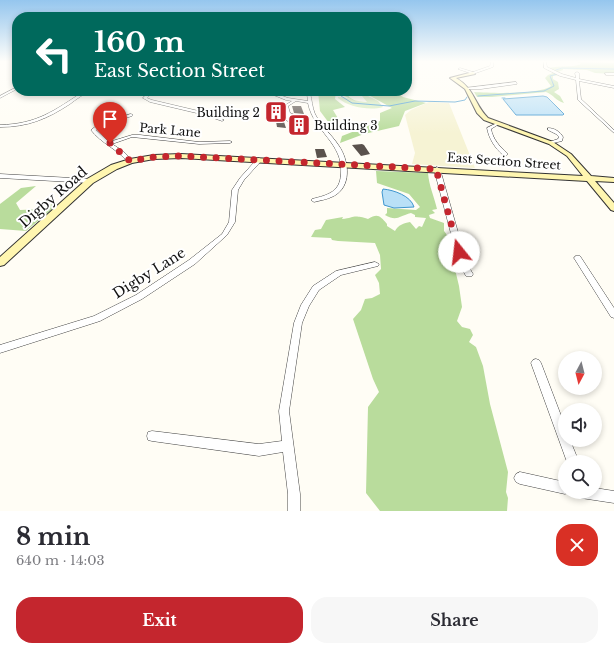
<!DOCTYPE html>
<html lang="en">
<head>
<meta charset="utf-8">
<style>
	:root { --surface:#fff; --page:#f7f7f7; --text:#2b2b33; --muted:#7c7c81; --accent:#c4262e }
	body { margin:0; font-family:"Libre Baskerville",serif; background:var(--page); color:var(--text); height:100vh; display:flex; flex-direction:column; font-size:15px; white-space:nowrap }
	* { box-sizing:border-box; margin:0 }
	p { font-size:13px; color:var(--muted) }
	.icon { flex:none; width:22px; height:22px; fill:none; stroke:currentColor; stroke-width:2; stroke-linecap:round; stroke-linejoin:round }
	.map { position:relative; height:511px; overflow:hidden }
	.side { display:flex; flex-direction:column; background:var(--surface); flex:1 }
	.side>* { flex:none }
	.guide { position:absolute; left:12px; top:12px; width:400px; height:84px; border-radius:16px; box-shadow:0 2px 6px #0003; background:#00695c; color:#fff; overflow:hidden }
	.needle { width:26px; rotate:187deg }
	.fabs { position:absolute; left:558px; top:351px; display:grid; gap:8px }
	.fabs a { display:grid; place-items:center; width:44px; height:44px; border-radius:50%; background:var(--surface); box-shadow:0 2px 6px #0003; font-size:20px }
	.pin { position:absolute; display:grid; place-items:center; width:34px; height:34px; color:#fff; margin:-41px -17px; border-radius:50% 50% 50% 0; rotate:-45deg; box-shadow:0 0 4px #0007 }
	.pin .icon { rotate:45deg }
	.me { position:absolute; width:44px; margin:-22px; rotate:344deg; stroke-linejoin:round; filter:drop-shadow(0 0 3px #0008) }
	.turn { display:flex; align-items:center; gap:14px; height:84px; padding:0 16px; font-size:18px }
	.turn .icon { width:52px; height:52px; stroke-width:2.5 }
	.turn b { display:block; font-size:28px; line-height:34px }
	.round { display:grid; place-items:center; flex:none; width:42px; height:42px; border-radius:16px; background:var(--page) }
	.head { display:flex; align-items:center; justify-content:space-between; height:68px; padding:0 16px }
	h1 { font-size:24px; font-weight:800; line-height:30px }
	.cta { display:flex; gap:8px; margin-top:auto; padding:8px 16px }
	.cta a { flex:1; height:46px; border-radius:16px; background:var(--accent); color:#fff; font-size:16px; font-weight:800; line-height:46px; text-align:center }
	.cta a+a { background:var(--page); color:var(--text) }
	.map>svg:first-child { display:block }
</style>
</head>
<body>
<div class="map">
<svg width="614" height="511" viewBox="0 0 614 511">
	<rect width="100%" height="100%" fill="#fffdf5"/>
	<polygon fill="#f6f3d4" points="429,102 449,103 475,168 412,164 415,153 405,115 411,110"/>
	<path fill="#d5ebbd" d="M362 93 378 101 383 107C370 111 348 107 338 98V97C348 97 357 102 367 102L362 96Z"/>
	<g fill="#b9dc9c">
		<path d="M578 62 614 63V74L595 73 587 70 563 69V70L558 72 549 68C560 65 571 68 581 64Z"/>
		<path d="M555 72 560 75 553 76V79L558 82 559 89 554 92 560 96 564 103C556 101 554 95 546 92L492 97H477L474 92C491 93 539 95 551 86L545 78 548 75Z"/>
		<polygon points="318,91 347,91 349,97 357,102 336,92 335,99 345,107 333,110 339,120 335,131 320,111"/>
		<polygon points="355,91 396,91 403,97 426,103 405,111 399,126 364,134 340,143 342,136 380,121 380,113 392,108 363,92"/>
		<path d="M376 171 428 173C429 186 434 196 437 209L432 210 435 213 429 215 430 218 444 223V231C451 238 448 247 447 256L453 261 459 286 462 307 457 321 462 327 470 329 473 335 469 342 476 347 483 366 490 404 508 472 506 492 508 498 507 511H380L366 493 368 407 379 392 373 379 353 319 361 310 365 299 372 298 380 294 379 283 375 275 381 269 380 255 375 243 338 241 332 240 331 238 311 237 315 230 321 229 326 220 343 217 342 219C355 218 352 214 368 219 378 213 380 216 387 224V226L395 231C398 225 404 223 410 222L416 229 419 226 422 227 426 218 415 217V215L411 213C399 216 397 222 385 215L387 213V208L416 210 420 207 409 194 377 183Z"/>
		<polygon points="36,186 16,203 20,210 43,209 53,203 57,205 26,231 0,229 0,204 21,188"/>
	</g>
	<g fill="#b9e0f7" stroke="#3f96cf">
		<polygon points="543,96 547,97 564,114 563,115 516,115 503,99"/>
		<path d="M383 189C394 190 411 196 414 207L394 208 384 205 382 192Z"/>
	</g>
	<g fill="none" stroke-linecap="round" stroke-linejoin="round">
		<g stroke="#3f96cf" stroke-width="1">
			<polyline points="556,70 562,68 614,69"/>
			<polyline points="341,91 341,96 352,103 389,106 415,101 455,102 465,100 467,97"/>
			<polyline points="478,96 544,91 554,86 550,76 557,74"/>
			<polyline points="502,98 505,98"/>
		</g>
	</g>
	<g fill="#5a524d">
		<polygon points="292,106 301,106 304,114 294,113"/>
		<polygon points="278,108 280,110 286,128 277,127 275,116 272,115 271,109"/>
		<polygon points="299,120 307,122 308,124 299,130 288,128"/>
		<polygon points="362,144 364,145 370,154 361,156 352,145"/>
		<polygon points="315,149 324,149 327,157 317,158"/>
	</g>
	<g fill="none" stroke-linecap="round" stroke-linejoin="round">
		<g stroke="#444" stroke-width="1">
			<g id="street">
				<polygon points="491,62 493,62 493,67 473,74 458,69 460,68 473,72 490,66"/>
				<polygon points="544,62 546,62 547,67 562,74 576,78 575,73 577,72 579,73 579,79 614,86 614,88 579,81 581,99 614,130 614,133 578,100 576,80 560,76 544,68"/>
				<polygon points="605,73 614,73 614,75 606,75"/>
				<polygon points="516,82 517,84 481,89 467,89 465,88"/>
				<polygon points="17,87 17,89 0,98 0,96"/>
				<path d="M84 91H88C82 96 76 99 70 104 47 119 28 127 0 127V125C37 124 54 111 84 91Z"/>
				<polygon points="150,91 154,91 147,98 152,100 207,113 224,120 222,121 205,115 150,102 143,98"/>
				<path d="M264 91H269L288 98 308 101 307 94 310 93C312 100 312 107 315 114 321 126 332 135 339 146 348 159 352 183 337 194 330 199 322 200 314 202L311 200 312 199C328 195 340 192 341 174 344 143 313 131 308 103L296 101 288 106 290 113 300 117C296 122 290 124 285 119L286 114 284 106 292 101 286 100ZM290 116 295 117 291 120 289 119Z"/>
				<path d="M131 114 133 115 132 116 104 125 96 130 109 142 132 135H140L199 142 230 141 232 142 230 143 199 144 132 137 112 144 123 151 133 161 128 162C117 149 101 143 91 130L100 123Z"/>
				<path d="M497 123 499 124 491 129C493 139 499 146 507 153V155H503C495 148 489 139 487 128Z"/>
				<path d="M548 128C555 128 560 132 563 137L562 141 549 144V142L558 139 559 137 556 134 548 130Z"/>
				<polygon points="259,158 262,160 244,180 238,190 235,222 227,235 195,264 142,299 100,321 0,353 0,345 94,316 136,295 189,260 222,234 229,222 232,190 240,178 257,159"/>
				<polygon points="437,167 440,169 467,264 473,274 472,276 466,276 459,264 434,169"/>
				<polygon points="0,174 90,179 93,181 90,183 0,178"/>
				<polygon points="576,256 580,256 614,308 614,318 611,317 574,258"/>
				<polygon points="375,262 379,264 378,266 341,275 319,290 309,306 302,323 289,411 300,494 300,511 288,511 288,494 283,452 259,456 152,441 148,440 147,436 148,432 152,431 259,444 282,441 279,411 294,323 301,305 313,286 336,271"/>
				<polygon points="536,359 539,360 541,363 565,426 565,440 570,440 579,462 567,462 531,363 533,360"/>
				<polygon points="520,472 565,482 565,492 569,492 565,494 520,484 516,482 514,478 516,474"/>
				<polygon points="595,488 614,491 614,503 581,498 577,496 575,492 595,492"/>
			</g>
		</g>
		<g stroke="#333" stroke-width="2">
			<path id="secondary" d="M473 72 475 74 456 78C475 89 474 104 488 118L553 142 571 154 591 176 614 178V182L595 181 614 203V211L611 210 587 181 181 158 154 159 132 163 117 169 93 183 4 265 0 266V257L87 179 111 165 130 159 154 155 181 154 583 176 567 156 549 144 484 120 477 113 465 89 450 78Z"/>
		</g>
		<use href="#street" fill="#fff" fill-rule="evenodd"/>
		<use href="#secondary" fill="#fff6b0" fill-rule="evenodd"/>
	</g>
	<linearGradient id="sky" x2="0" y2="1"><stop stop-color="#95c6ee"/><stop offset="0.46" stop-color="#fffefa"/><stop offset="1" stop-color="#fffefa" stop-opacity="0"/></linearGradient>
	<rect width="614" height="134" fill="url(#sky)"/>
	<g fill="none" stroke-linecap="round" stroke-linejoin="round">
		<polyline stroke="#c4262e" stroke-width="7" stroke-dasharray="0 12.6" points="110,143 130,161 154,157 181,156 436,169 459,252"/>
	</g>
	<defs>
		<g id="building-square" transform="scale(1.15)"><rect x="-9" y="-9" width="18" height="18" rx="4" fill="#c4262e" stroke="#fff"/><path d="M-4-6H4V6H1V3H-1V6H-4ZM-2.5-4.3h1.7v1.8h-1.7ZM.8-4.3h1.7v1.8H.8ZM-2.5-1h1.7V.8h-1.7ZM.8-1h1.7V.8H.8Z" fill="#fff"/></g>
	</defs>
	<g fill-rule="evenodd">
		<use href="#building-square" x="276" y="112"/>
		<use href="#building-square" x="299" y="125"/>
	</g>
	<g text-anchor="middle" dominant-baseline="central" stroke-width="4" stroke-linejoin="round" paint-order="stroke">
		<g font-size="12" fill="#111" stroke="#fff" text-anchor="end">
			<text x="260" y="112">Building 2</text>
			<text x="314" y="125" text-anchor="start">Building 3</text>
		</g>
		<g font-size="12" fill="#111" stroke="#fff">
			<text transform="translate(170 130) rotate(5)">Park Lane</text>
			<text transform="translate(504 161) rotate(4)">East Section Street</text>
		</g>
		<g font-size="14" fill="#111" stroke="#fff">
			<text transform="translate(53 197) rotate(-41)">Digby Road</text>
			<text transform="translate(149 273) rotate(-32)">Digby Lane</text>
		</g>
	</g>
</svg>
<div class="fabs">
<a><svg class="needle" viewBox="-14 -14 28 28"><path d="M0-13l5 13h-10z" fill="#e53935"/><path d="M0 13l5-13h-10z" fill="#7c7c81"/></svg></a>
<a><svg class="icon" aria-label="sound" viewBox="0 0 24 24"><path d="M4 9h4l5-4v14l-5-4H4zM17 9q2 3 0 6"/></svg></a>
<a><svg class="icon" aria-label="search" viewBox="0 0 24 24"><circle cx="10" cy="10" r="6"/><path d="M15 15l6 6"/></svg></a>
</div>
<div class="pin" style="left:110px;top:143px;background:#d93025"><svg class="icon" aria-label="arrive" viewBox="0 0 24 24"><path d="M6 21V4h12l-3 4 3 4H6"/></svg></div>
<svg class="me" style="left:459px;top:252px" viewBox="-20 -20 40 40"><circle r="19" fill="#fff"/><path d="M0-13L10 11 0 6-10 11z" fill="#c4262e"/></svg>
<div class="guide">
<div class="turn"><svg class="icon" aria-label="left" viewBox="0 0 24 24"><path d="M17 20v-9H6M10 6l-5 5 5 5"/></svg><div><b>160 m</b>East Section Street</div></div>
</div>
</div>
<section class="side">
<div class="head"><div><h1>8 min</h1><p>640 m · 14:03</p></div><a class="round" style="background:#d93025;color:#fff"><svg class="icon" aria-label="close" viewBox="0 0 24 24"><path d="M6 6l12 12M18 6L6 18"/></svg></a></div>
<div class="cta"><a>Exit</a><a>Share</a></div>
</section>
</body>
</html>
